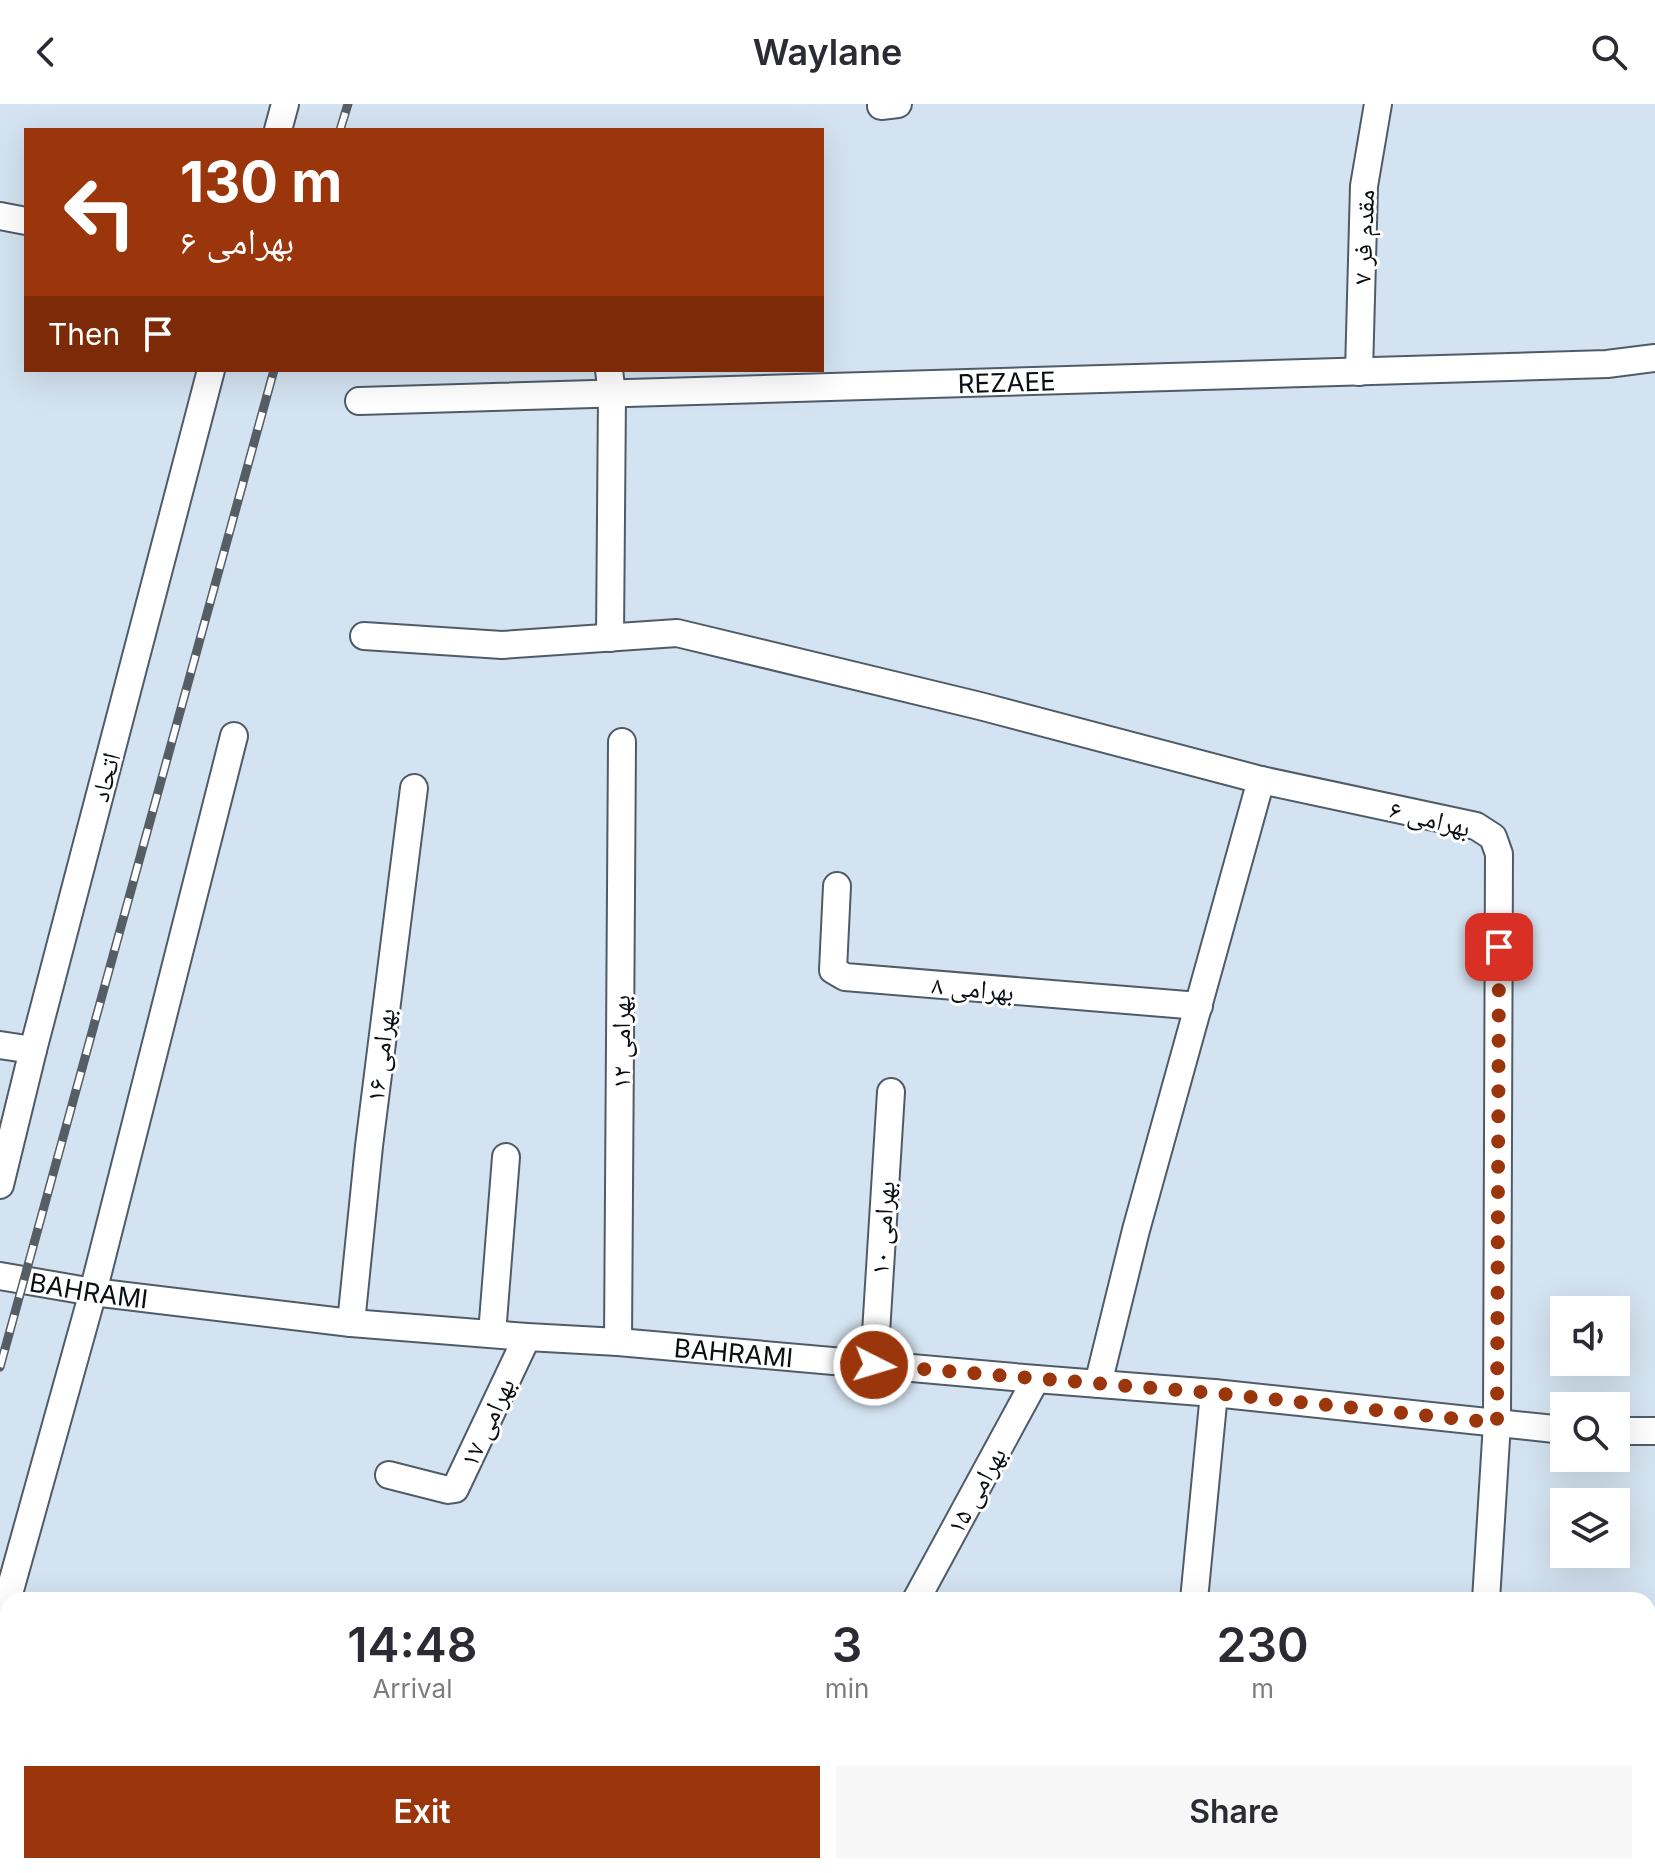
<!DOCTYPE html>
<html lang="en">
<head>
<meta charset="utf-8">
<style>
	:root { --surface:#fff; --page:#f7f7f7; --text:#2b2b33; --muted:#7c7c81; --accent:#9b350b }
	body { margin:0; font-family:Inter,"Noto Naskh Arabic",sans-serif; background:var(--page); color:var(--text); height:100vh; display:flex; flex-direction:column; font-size:30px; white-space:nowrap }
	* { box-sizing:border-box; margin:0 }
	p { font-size:26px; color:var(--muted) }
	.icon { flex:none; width:44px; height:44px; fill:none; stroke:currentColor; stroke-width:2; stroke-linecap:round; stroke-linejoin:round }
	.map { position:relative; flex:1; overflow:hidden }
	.sheet { position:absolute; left:0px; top:1488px; width:1656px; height:282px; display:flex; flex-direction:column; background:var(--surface); border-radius:24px 24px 0 0; box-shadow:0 8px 32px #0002 }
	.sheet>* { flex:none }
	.hud { position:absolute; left:24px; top:24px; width:800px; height:244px; border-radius:0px; box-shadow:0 8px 32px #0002; background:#9b350b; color:#fff; overflow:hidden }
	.controls { position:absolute; left:1550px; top:1192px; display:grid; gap:16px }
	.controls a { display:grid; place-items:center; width:80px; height:80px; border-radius:0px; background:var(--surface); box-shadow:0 8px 32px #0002; font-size:40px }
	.pin { position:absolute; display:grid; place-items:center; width:68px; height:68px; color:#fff; margin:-34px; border-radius:16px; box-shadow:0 4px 12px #0006 }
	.me { position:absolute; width:88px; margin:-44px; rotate:95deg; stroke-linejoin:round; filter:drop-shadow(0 0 6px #0008) }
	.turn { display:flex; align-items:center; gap:28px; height:168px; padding:0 24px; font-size:36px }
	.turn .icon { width:104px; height:104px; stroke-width:2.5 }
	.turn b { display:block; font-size:56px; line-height:68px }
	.then { display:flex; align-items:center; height:76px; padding:0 24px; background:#0003; gap:16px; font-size:30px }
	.eta { display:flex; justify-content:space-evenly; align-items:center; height:136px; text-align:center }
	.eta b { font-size:48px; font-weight:600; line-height:56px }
	.cta { display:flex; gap:16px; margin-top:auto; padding:16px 24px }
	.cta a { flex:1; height:92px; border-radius:0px; background:var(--accent); color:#fff; font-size:32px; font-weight:600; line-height:92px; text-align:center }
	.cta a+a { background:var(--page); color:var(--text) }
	header { display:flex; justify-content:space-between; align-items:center; height:104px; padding:0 24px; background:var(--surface); font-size:36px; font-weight:600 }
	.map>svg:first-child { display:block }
</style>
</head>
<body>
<header><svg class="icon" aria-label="back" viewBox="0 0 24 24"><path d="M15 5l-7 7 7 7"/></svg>Waylane<svg class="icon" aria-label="search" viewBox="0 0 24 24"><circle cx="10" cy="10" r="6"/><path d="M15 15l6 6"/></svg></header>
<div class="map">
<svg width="1655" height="1769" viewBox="0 0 1655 1769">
	<rect width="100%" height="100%" fill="#d4e3f1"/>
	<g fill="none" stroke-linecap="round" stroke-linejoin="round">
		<g stroke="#4f5c68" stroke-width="30">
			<g id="street">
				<polyline points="881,2 898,0"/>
				<polyline points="278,26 285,0"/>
				<polyline points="0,112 26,117"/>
				<polyline points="609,266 612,290 610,534"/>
				<polyline points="1359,268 1364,82 1378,0"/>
				<path id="s1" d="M359 297 1607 260 1655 254"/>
				<polyline points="364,532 502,541 677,529 980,602 1261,676 1476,722 1493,733 1499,750 1497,1319 1486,1496"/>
				<polyline points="837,782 833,866 845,873 1199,902"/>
				<polyline points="0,941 33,946"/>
				<polyline points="0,1081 33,946 211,266"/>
				<path id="s2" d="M0 1172 93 1188 351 1219 527 1233 618 1238 1036 1275 1214 1289 1564 1326"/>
				<polyline points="351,1219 369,1042 414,684"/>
				<polyline points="492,1230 506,1053"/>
				<polyline points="618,1238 622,638"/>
				<polyline points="874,1261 891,988"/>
				<polyline points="1098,1280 1136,1126 1261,676"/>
				<polyline points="1616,1327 1655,1327"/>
				<polyline points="389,1371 448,1386 455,1385 527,1233"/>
				<polyline points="916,1496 1036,1275"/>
				<polyline points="1194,1496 1214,1289"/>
				<polyline points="0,1522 93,1188 234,632"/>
				<polyline points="1480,1762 1480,1769"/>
				<polyline points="216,1769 217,1762"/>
				<polyline points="775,1769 779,1762"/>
				<polyline points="1078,1769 1078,1762"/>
			</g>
		</g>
		<use href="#street" stroke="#fff" stroke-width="26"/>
		<g stroke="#555d65" stroke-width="9">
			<g id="rail">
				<polyline points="340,26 348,0"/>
				<polyline points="0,1263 274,266"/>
			</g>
		</g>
		<use href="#rail" stroke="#fff" stroke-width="6" stroke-dasharray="18" stroke-linecap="butt"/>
	</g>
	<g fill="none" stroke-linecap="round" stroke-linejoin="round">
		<polyline stroke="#9b350b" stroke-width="14" stroke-dasharray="0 25.2" points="874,1261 1214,1289 1497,1319 1499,843"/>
	</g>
	<g text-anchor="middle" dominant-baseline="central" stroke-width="6" stroke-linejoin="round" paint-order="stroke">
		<g font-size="26" fill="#0a0f13" stroke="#fff">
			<text transform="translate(1363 133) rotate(-88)">مقدم فر ۷</text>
			<text stroke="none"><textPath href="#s1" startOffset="648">REZAEE</textPath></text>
			<text transform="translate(105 673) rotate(-75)">اتحاد</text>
			<text transform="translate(1430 714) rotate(14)">بهرامی ۶</text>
			<text transform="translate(973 884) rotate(5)">بهرامی ۸</text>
			<text transform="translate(620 938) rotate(-90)">بهرامی ۱۲</text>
			<text transform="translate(380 951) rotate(-83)">بهرامی ۱۶</text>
			<text transform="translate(882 1124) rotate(-86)">بهرامی ۱۰</text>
			<text stroke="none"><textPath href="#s2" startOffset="90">BAHRAMI</textPath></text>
			<text stroke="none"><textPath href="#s2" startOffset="738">BAHRAMI</textPath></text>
			<text transform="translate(487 1318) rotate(-65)">بهرامی ۱۷</text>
			<text transform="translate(976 1386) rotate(-61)">بهرامی ۱۵</text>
		</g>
	</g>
</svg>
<div class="controls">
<a><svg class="icon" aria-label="sound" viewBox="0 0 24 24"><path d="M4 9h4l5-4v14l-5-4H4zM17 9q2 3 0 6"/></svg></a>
<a><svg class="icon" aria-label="search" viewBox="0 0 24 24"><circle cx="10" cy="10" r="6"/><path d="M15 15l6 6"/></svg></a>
<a><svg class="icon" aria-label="layers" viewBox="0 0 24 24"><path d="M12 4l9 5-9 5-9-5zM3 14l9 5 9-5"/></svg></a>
</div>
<div class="pin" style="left:1499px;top:843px;background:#d93025"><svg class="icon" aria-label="arrive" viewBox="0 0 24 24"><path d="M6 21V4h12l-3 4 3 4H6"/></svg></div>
<svg class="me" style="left:874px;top:1261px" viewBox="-20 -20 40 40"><circle r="17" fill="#9b350b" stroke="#fff" stroke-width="3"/><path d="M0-11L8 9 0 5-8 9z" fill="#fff"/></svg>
<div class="hud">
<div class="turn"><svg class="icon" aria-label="left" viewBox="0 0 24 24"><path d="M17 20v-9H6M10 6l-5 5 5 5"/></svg><div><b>130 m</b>بهرامی ۶</div></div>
<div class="then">Then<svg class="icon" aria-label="arrive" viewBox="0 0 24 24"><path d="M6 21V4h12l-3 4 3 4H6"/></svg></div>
</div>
<section class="sheet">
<div class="eta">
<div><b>14:48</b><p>Arrival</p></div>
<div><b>3</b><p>min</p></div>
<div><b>230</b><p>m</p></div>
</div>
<div class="cta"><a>Exit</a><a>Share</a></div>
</section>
</div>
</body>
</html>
